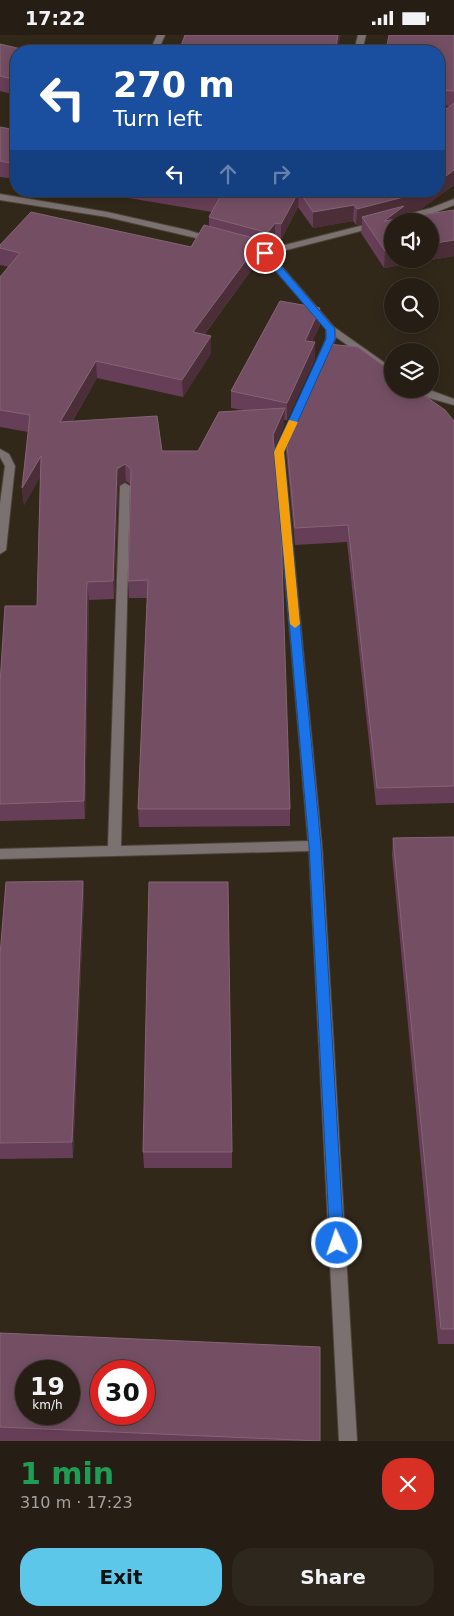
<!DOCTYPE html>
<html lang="en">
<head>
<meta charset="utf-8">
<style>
	:root { --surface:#261e14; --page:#2e271d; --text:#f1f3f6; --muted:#a4a2a0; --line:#423c34; --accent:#5cc7e8 }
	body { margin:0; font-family:"DejaVu Sans",sans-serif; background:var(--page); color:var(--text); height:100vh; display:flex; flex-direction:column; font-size:19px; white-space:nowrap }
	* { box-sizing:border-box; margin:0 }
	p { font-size:16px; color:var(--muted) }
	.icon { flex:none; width:28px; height:28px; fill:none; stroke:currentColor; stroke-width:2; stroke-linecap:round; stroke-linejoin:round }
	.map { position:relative; height:1406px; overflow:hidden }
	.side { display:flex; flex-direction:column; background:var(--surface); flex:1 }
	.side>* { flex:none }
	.top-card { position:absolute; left:10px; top:10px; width:435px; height:152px; border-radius:20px; box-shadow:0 2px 12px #0003,0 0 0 1px var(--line); background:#1a4fa0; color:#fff; overflow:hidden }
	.controls { position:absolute; left:384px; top:178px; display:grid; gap:10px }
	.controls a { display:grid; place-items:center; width:55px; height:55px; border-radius:50%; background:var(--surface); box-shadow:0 2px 12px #0003,0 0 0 1px var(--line); font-size:25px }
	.speed { position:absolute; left:15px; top:1325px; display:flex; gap:10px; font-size:25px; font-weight:700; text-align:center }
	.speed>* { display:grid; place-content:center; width:65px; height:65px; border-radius:50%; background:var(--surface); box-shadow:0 2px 12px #0003,0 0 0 1px var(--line); line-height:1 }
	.speed small { font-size:12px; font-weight:400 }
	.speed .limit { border:8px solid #d22; background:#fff; color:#111 }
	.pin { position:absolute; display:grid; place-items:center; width:42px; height:42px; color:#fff; margin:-21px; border:2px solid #fff; border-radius:50%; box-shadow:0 1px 5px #0007 }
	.me { position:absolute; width:55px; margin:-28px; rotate:357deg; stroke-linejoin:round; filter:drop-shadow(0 0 4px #0008) }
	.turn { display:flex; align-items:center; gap:18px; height:105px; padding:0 20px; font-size:22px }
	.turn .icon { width:65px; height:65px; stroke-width:2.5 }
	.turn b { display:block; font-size:35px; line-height:42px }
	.lanes { display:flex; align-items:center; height:48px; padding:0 20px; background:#0003; justify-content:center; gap:25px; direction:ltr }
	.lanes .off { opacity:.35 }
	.round { display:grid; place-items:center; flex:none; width:52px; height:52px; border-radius:20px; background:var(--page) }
	.head { display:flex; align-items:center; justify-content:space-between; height:85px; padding:0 20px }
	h1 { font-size:30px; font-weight:800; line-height:38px; color:#1e9e55 }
	.primary-button { display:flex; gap:10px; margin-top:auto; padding:10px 20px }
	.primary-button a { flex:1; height:58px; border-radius:20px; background:var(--accent); color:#111; font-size:20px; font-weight:800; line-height:58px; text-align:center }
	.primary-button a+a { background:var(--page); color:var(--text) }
	.status { display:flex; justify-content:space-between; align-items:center; height:35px; padding:0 25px; background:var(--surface); direction:ltr }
	.status svg { height:14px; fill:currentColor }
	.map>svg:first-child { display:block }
</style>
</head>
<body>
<div class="status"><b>17:22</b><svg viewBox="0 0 49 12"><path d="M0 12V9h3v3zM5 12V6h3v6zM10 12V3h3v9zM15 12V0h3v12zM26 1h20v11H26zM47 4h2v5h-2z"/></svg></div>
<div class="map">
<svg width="454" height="1406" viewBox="0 0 454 1406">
	<rect width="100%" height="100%" fill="#32281a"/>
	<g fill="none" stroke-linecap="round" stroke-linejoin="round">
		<g stroke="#4e4437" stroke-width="2">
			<g id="minor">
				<polygon points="157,0 165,0 158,16 150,16"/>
				<polygon points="358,0 366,0 362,16 354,16"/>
				<polygon points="0,159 107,177 187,195 218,204 213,207 107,182 0,165"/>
				<path d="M454 164V170C435 178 413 186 392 186V188L271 219 334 292 392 333V340L388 339 336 302 326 327H318L317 325 326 304V294L262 220 256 219V215H265L431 173Z"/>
				<polygon points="415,354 427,354 454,364 454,370 429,363"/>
				<polygon points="294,383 299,386 284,417 322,811 357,1406 339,1406 309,816 0,824 0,814 108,811 120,451 125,448 130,451 121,811 308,806 274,417 289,386"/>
				<polygon points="0,414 9,419 15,431 6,515 0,519 0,469 5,431 0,422"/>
			</g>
		</g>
		<use href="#minor" fill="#7b7170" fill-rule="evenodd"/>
	</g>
	<g fill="#673e57">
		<polygon points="454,0 454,150 421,174 403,178 403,183 454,175 454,221 384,233 361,198 362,189 356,190 353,186 313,193 298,172 281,205 275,204 269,212 265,213 261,212 261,222 204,300 211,301 211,318 183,362 97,343 72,387 162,416 198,416 243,375 231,373 231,356 320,273 320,290 312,307 315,324 287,385 284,385 284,390 274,414 290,774 290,791 139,792 138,774 147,563 129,563 128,546 131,450 126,446 118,451 114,564 89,565 85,784 0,786 0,648 37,571 40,442 24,470 22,453 28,397 0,392 0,242 9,232 0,230 0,210 191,212 209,192 209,182 212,177 87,156 439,156 450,71 439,70 439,16"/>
		<polygon points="0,9 16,16 16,60 0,56"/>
		<polygon points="0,92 16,95 16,144 0,142"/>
		<polygon points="300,371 454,386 454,768 376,770 347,507 295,510 286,417 286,400"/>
		<polygon points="454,802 454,1309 438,1309 392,820 393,803"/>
		<polygon points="83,846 84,863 73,1123 0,1124 0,920"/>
		<polygon points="143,1117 232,1117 232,1133 144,1133"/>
		<polygon points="0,1298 320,1406 0,1406"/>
	</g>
	<g fill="#4c2e39">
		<polygon points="338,0 341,0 337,16 335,16"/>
		<polygon points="454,135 454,150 421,174 403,178 403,186 392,195 362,182 362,189 356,190 357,174 424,156 439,156 439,146"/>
		<polygon points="299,156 298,172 281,205 281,189"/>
		<polygon points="354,170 353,186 313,193 313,177"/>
		<polygon points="275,188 275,204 269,212 265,213 265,197"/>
		<polygon points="261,205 261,222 193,314 193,297"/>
		<polygon points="454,205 454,221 384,233 385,216 392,215 392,224 430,224 430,209"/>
		<polygon points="320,273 320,290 304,323 305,306"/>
		<polygon points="211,301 211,318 183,362 182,345"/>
		<polygon points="315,307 315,324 287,385 287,368"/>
		<polygon points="96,326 97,343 61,405 60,387"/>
		<polygon points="285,373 284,390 272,417 273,400"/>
		<polygon points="41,421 42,438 24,470 22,453"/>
		<polygon points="125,429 126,446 118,451 114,564 113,546 117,434"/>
		<polygon points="87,547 89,565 85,784 84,766"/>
		<polygon points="83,846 84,863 73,1123 72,1107"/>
	</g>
	<g fill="#744f64" stroke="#856475" fill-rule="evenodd">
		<polygon points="185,0 338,0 335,16 179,16"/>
		<polygon points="389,0 454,0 454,56 439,55 439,16 386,16"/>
		<polygon points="0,9 30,16 16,16 16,45 0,41"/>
		<polygon points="454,68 454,135 439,146 439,79"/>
		<polygon points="0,92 16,95 16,129 0,126"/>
		<polygon points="183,156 424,156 423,157 357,174 354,170 313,177 299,156 281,189 275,188 269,196 265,197 209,182 220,162"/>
		<polygon points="404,171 384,186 454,175 454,205 430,209 430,186 392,186 392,215 385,216 362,182"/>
		<polygon points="31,177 191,212 204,190 261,205 193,297 211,301 182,345 96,326 60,387 157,381 162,416 198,416 219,377 285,373 273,400 281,495 290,774 138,774 148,545 128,546 131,434 125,429 117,434 113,546 87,547 84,766 0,769 0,648 5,571 37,571 41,421 22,453 30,380 0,375 0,242 20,218 0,213 0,210"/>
		<polygon points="280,266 320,273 305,306 315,307 287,368 231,356"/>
		<polygon points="328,309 358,312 392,337 392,354 415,354 445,375 454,386 454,751 377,753 348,490 295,493 286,400 299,372 302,372 300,371"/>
		<polygon points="454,802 454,1294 441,1294 393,803"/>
		<polygon points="83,846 72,1107 0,1108 0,920 6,847"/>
		<polygon points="149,847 228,847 232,1117 143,1117"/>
		<path d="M0 1298 320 1312V1406L0 1392ZM26 1336H69V1379H26ZM101 1336H144V1379H101Z"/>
	</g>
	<polygon fill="#1a73e8" stroke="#114b97" points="262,216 268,216 335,294 335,304 284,417 321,811 344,1208 342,1212 337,1214 332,1212 330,1208 309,811 274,417 326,304 326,295 262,220"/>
	<polygon fill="#f59e0b" points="289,385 298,387 284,417 300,589 295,593 290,589 274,417"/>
</svg>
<div class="controls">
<a><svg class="icon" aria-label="sound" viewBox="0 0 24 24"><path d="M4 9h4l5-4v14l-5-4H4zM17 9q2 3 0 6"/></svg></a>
<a><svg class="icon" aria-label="search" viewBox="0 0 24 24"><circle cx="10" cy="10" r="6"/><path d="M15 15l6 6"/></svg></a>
<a><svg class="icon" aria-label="layers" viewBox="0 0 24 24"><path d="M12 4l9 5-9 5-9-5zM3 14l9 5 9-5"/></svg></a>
</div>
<div class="speed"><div>19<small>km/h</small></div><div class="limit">30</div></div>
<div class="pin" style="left:265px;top:218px;background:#d93025"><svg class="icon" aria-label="arrive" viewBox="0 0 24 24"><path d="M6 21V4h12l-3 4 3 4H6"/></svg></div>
<svg class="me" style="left:337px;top:1208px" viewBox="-20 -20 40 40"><circle r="17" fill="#1a73e8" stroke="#fff" stroke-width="3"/><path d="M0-11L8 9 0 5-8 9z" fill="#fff"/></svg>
<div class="top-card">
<div class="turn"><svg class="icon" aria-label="left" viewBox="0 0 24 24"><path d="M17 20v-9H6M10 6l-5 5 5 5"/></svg><div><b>270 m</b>Turn left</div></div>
<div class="lanes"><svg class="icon" aria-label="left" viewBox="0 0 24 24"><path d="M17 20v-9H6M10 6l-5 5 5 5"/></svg><svg class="icon off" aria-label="ahead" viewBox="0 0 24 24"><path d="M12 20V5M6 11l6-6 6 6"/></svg><svg class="icon off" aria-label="right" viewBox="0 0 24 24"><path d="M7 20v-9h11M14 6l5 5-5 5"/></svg></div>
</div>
</div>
<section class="side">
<div class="head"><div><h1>1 min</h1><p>310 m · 17:23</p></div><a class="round" style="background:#d93025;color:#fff"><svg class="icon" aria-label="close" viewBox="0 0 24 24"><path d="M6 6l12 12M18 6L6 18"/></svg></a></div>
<div class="primary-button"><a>Exit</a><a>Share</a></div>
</section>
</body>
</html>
